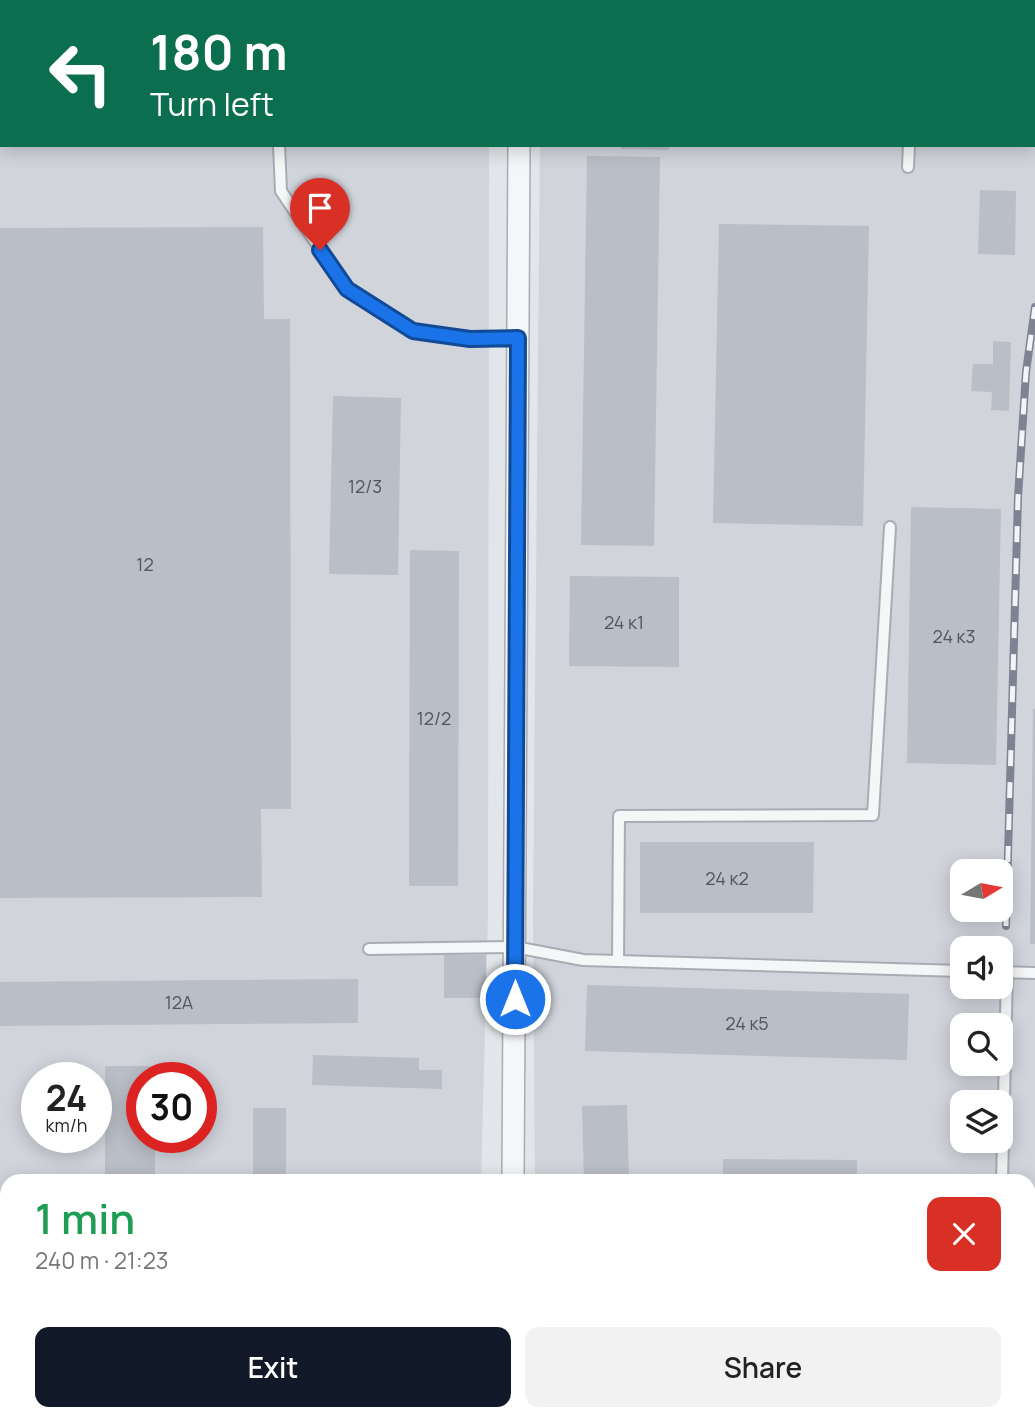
<!DOCTYPE html>
<html lang="en">
<head>
<meta charset="utf-8">
<style>
	:root { --surface:#fff; --page:#f2f2f2; --text:#222; --muted:#767676; --accent:#111827 }
	body { margin:0; font-family:Manrope,sans-serif; background:var(--page); color:var(--text); height:100vh; display:flex; flex-direction:column; font-size:26px; white-space:nowrap }
	* { box-sizing:border-box; margin:0 }
	p { font-size:23px; color:var(--muted) }
	.icon { flex:none; width:38px; height:38px; fill:none; stroke:currentColor; stroke-width:2; stroke-linecap:round; stroke-linejoin:round }
	.map { position:relative; flex:1; overflow:hidden }
	.drawer { position:absolute; left:0px; top:1174px; width:1036px; height:247px; display:flex; flex-direction:column; background:var(--surface); border-radius:21px 21px 0 0; box-shadow:0 4px 18px #0003 }
	.drawer>* { flex:none }
	.hud { position:absolute; left:0px; top:0px; width:1036px; height:147px; box-shadow:0 4px 18px #0003; background:#0b6e4f; color:#fff; overflow:hidden }
	.needle { width:46px; rotate:80deg }
	.tools { position:absolute; left:950px; top:859px; display:grid; gap:14px }
	.tools a { display:grid; place-items:center; width:63px; height:63px; border-radius:14px; background:var(--surface); box-shadow:0 4px 18px #0003; font-size:35px }
	.speed { position:absolute; left:21px; top:1062px; display:flex; gap:14px; font-size:35px; font-weight:700; text-align:center }
	.speed>* { display:grid; place-content:center; width:91px; height:91px; border-radius:50%; background:var(--surface); box-shadow:0 4px 18px #0003; line-height:1 }
	.speed small { font-size:18px; font-weight:400 }
	.speed .limit { border:10px solid #d22; background:#fff; color:#111 }
	.pin { position:absolute; display:grid; place-items:center; width:60px; height:60px; color:#fff; margin:-72px -30px; border-radius:50% 50% 50% 0; rotate:-45deg; box-shadow:0 0 7px #0007 }
	.pin .icon { rotate:45deg }
	.me { position:absolute; width:77px; margin:-38px; rotate:0deg; stroke-linejoin:round; filter:drop-shadow(0 0 5px #0008) }
	.turn { display:flex; align-items:center; gap:24px; height:147px; padding:0 35px; font-size:32px }
	.turn .icon { width:91px; height:91px; stroke-width:2.5 }
	.turn b { display:block; font-size:49px; line-height:60px }
	.round { display:grid; place-items:center; flex:none; width:74px; height:74px; border-radius:14px; background:var(--page) }
	.overview { display:flex; align-items:center; justify-content:space-between; height:119px; padding:0 35px }
	h1 { font-size:42px; font-weight:600; line-height:52px; color:#1e9e55 }
	.button { display:flex; gap:14px; margin-top:auto; padding:14px 35px }
	.button a { flex:1; height:80px; border-radius:14px; background:var(--accent); color:#fff; font-size:28px; font-weight:600; line-height:80px; text-align:center }
	.button a+a { background:var(--page); color:var(--text) }
	.map>svg:first-child { display:block }
</style>
</head>
<body>
<div class="map">
<svg width="1035" height="1420" viewBox="0 0 1035 1420">
	<rect width="100%" height="100%" fill="#e2e5e9"/>
	<g fill="#d1d4db" fill-rule="evenodd">
		<path d="M0 0H489L2 2V145H489L488 913 481 1181H7V1414H474V1420H0ZM37 1078H96V1138H37ZM142 1078H201V1138H142Z"/>
		<path d="M541 0H1035V1420H536V1414H1029V1181H535L533 917 540 145H1034V2ZM962 872H1001V910H962ZM962 948H1001V987H962ZM962 1026H1001V1064H962ZM962 1102H1001V1141H962Z"/>
	</g>
	<g fill="#babec6">
		<polygon points="621,145 669,145 669,150 621,149"/>
		<polygon points="587,156 660,157 654,546 581,545"/>
		<polygon points="980,190 1016,191 1015,255 978,254"/>
		<polygon points="719,224 869,226 863,526 713,523"/>
		<polygon points="263,227 264,319 290,319 291,809 261,809 262,897 0,898 0,228"/>
		<polygon points="993,341 1011,342 1009,411 991,410 992,392 971,391 973,364 993,364"/>
		<polygon points="333,396 401,398 398,575 329,574"/>
		<polygon points="911,507 1001,509 996,765 907,763"/>
		<polygon points="410,550 459,551 458,886 409,886"/>
		<polygon points="570,576 679,577 679,667 569,666"/>
		<polygon points="1033,709 1035,709 1035,944 1030,944"/>
		<polygon points="640,842 814,842 813,913 640,913"/>
		<rect x="444" y="955" width="42" height="43"/>
		<polygon points="358,979 358,1023 0,1026 0,982"/>
		<polygon points="587,985 909,994 907,1060 585,1051"/>
		<polygon points="313,1055 419,1058 419,1070 442,1070 442,1089 312,1085"/>
		<polygon points="105,1066 155,1066 155,1078 142,1078 142,1138 155,1138 155,1181 105,1181"/>
		<polygon points="627,1105 629,1181 584,1181 582,1106"/>
		<rect x="253" y="1108" width="33" height="73"/>
		<polygon points="723,1159 857,1160 857,1181 723,1181"/>
		<polygon points="0,1371 2,1371 7,1420 0,1420"/>
		<rect x="382" y="1414" width="43" height="6"/>
		<rect x="720" y="1414" width="133" height="6"/>
		<rect x="923" y="1414" width="49" height="6"/>
	</g>
	<g fill="none" stroke-linecap="round" stroke-linejoin="round">
		<g stroke="#a8acb3" stroke-width="14">
			<g id="service">
				<polyline points="620,2 624,0"/>
				<polyline points="913,2 913,0"/>
				<polyline points="0,102 2,102"/>
				<polyline points="279,145 281,191 347,289 413,331 470,339 518,338"/>
				<polyline points="908,167 909,145"/>
				<polyline points="369,949 515,947 583,960 962,971"/>
				<polyline points="618,961 619,816 873,815 890,527"/>
				<polyline points="1001,972 1035,973"/>
				<polyline points="1002,1181 1007,972"/>
				<polyline points="996,1420 996,1414"/>
			</g>
		</g>
		<g stroke="#a8acb3" stroke-width="24">
			<g id="minor">
				<polyline points="519,0 519,2"/>
				<polyline points="513,1181 519,145"/>
				<polyline points="511,1420 511,1414"/>
			</g>
		</g>
		<use href="#service" stroke="#f5f6f8" stroke-width="10"/>
		<use href="#minor" stroke="#f5f6f8" stroke-width="21"/>
		<g stroke="#7d8392" stroke-width="8">
			<polyline id="rail" points="1006,926 1018,497 1026,372 1035,307"/>
		</g>
		<use href="#rail" stroke="#f2f4f7" stroke-width="5" stroke-dasharray="16" stroke-linecap="butt"/>
	</g>
	<g fill="none" stroke-linecap="round" stroke-linejoin="round">
		<g stroke="#114b97" stroke-width="18">
			<polyline id="route" points="320,250 347,289 413,331 470,339 518,338 515,999"/>
		</g>
		<use href="#route" stroke="#1a73e8" stroke-width="12"/>
	</g>
	<g text-anchor="middle" dominant-baseline="central" stroke-width="5" stroke-linejoin="round" paint-order="stroke">
		<g font-size="18" fill="#505562">
			<text x="365" y="486">12/3</text>
			<text x="145" y="564">12</text>
			<text x="624" y="622">24 к1</text>
			<text x="954" y="636">24 к3</text>
			<text x="434" y="718">12/2</text>
			<text x="727" y="878">24 к2</text>
			<text x="179" y="1002">12А</text>
			<text x="747" y="1023">24 к5</text>
		</g>
	</g>
</svg>
<div class="tools">
<a><svg class="needle" viewBox="-14 -14 28 28"><path d="M0-13l5 13h-10z" fill="#e53935"/><path d="M0 13l5-13h-10z" fill="#767676"/></svg></a>
<a><svg class="icon" aria-label="sound" viewBox="0 0 24 24"><path d="M4 9h4l5-4v14l-5-4H4zM17 9q2 3 0 6"/></svg></a>
<a><svg class="icon" aria-label="search" viewBox="0 0 24 24"><circle cx="10" cy="10" r="6"/><path d="M15 15l6 6"/></svg></a>
<a><svg class="icon" aria-label="layers" viewBox="0 0 24 24"><path d="M12 4l9 5-9 5-9-5zM3 14l9 5 9-5"/></svg></a>
</div>
<div class="speed"><div>24<small>km/h</small></div><div class="limit">30</div></div>
<div class="pin" style="left:320px;top:250px;background:#d93025"><svg class="icon" aria-label="arrive" viewBox="0 0 24 24"><path d="M6 21V4h12l-3 4 3 4H6"/></svg></div>
<svg class="me" style="left:515px;top:999px" viewBox="-20 -20 40 40"><circle r="17" fill="#1a73e8" stroke="#fff" stroke-width="3"/><path d="M0-11L8 9 0 5-8 9z" fill="#fff"/></svg>
<div class="hud">
<div class="turn"><svg class="icon" aria-label="left" viewBox="0 0 24 24"><path d="M17 20v-9H6M10 6l-5 5 5 5"/></svg><div><b>180 m</b>Turn left</div></div>
</div>
<section class="drawer">
<div class="overview"><div><h1>1 min</h1><p>240 m · 21:23</p></div><a class="round" style="background:#d93025;color:#fff"><svg class="icon" aria-label="close" viewBox="0 0 24 24"><path d="M6 6l12 12M18 6L6 18"/></svg></a></div>
<div class="button"><a>Exit</a><a>Share</a></div>
</section>
</div>
</body>
</html>
